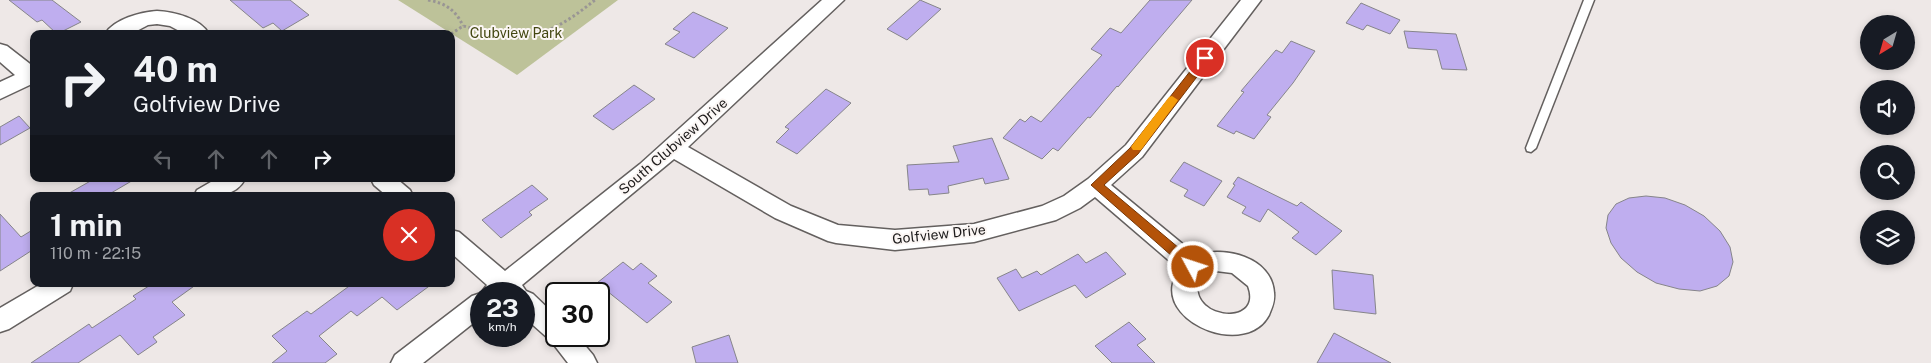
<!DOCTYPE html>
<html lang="en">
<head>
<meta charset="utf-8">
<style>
	:root { --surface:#171b24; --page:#20242c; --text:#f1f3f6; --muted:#9ea1a6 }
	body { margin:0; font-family:"Public Sans",sans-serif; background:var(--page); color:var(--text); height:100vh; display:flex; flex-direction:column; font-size:19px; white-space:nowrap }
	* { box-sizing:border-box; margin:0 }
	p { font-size:16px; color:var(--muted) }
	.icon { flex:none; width:28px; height:28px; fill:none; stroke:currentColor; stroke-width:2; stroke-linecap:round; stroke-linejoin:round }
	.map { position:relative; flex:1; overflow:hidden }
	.side { position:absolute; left:30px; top:192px; width:425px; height:95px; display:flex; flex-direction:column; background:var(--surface); border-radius:10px; box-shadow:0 2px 8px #0003 }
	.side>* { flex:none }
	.hud { position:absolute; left:30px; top:30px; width:425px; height:152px; border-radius:10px; box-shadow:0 2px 8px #0003; background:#171b24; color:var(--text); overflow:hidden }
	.needle { width:32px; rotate:217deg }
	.controls { position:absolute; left:1860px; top:15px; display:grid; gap:10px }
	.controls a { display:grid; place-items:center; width:55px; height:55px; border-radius:50%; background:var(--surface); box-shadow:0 2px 8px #0003; font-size:25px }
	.speed { position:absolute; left:470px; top:282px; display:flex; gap:10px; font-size:25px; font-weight:700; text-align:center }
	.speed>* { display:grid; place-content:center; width:65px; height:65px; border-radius:50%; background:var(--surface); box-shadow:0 2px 8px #0003; line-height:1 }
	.speed small { font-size:12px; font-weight:400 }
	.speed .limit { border:2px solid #111; border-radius:8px; background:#fff; color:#111 }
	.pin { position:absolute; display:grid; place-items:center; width:42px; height:42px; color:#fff; margin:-21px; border:2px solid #fff; border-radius:50%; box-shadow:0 1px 5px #0007 }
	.me { position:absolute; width:55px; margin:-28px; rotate:310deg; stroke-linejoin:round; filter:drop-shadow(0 0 4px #0008) }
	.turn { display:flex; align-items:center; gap:18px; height:105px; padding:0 20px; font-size:22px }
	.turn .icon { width:65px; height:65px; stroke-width:2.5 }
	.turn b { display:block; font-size:35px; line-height:42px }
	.lanes { display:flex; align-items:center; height:48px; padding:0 20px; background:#0003; justify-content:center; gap:25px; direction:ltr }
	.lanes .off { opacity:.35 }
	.round { display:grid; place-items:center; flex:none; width:52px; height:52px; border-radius:26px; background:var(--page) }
	.head { display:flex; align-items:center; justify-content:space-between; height:85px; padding:0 20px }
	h1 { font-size:30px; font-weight:700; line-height:38px }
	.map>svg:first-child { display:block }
</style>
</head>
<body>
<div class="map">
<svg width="1931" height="363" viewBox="0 0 1931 363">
	<rect width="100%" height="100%" fill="#eee8e7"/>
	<polygon fill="#bdc299" points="398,0 618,0 517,75"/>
	<g fill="#bfaeef" stroke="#86858a">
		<polygon points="9,0 52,0 81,22 57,34 42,20 37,22"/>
		<polygon points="230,0 290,0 309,15 282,31 273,23 263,28"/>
		<polygon points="920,0 941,9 907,40 887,29"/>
		<polygon points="1150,0 1192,0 1118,87 1117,86 1090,118 1088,117 1058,151 1053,148 1042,159 1003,138 1020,119 1025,122 1031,116 1041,122 1102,55 1091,49 1110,28 1121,33"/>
		<polygon points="1361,3 1400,20 1390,34 1367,25 1363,30 1346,23"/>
		<polygon points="693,12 728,28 694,58 665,44 680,32 673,29"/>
		<polygon points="1404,31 1456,34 1467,70 1442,69 1437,50 1408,48"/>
		<polygon points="1291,41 1315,51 1293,83 1267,115 1271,117 1254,139 1236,131 1234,134 1217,126 1244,92 1241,91 1276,50 1282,53"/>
		<polygon points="634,85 655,99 613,130 593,116"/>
		<polygon points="826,89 851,103 797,154 776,142 789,129 785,127"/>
		<polygon points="19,116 30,128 0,145 0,127"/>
		<polygon points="992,138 1009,179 985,184 983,178 948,186 949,193 929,195 928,189 909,190 907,165 959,162 953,146"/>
		<polygon points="1184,162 1222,181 1204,206 1184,196 1188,190 1170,181"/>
		<polygon points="1238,177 1297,206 1301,202 1342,231 1316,255 1292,238 1299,232 1268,209 1260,222 1242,213 1246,207 1227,197 1235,185 1233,184"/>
		<polygon points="94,179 135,179 106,196 64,196"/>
		<polygon points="532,185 548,199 529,212 532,215 501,238 482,220"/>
		<polygon points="1646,196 1665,198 1685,205 1704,216 1720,231 1730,247 1733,262 1729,276 1717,286 1700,291 1679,289 1656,283 1637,272 1621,258 1611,243 1606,228 1608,215 1616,204 1629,198"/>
		<polygon points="0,214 21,237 34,229 34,249 0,271"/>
		<polygon points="1106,252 1126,274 1086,298 1075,285 1019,311 997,278 1016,269 1022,278 1037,271 1041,275 1078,254 1086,263"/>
		<polygon points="623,262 633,270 641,263 657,276 648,283 672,302 647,323 597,283"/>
		<polygon points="1332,270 1373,275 1376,314 1334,309"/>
		<polygon points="152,284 197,284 172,302 185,315 153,337 157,342 138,355 120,335 78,363 31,363 89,324 92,328 136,299 133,296"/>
		<polygon points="352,284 432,284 397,310 382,297 357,316 351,311 319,336 337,354 325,363 272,363 287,351 272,336 307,311 311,314"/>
		<polygon points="1129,322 1146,339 1137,345 1155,363 1112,363 1095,346"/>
		<polygon points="1334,333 1391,363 1317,363"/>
		<polygon points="729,335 738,363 696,363 692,347"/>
	</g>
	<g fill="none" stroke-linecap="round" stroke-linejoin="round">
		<g stroke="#64605f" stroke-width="3">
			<polygon id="service" points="1584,0 1594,0 1536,148 1531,152 1527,151 1526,148"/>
		</g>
		<g stroke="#64605f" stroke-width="3">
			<g id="minor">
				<path d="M822 0H844L688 147 791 206 838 225 895 230 974 224 1042 206 1064 196 1088 179 1126 145 1241 0H1261L1142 157 1111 185 1196 255C1225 246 1272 257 1274 293 1275 302 1272 307 1269 315 1247 357 1163 325 1173 283 1174 279 1177 274 1180 270L1095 197 1080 208 1056 220 974 242 895 250 836 243 828 241 775 218 674 159 522 285 526 291 533 294 556 316V336H577L593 355 597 363H568L551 341 524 317V294H481V317L423 363H391L395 355 472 296 481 293 487 285 451 253V230L459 232 505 271 640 164ZM1216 271 1232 273 1248 286C1265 330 1179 319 1201 274Z"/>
				<path d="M157 11C174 12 200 18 209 34H185L170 26 157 24 148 25 131 34H105C114 19 141 12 157 11Z"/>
				<polygon points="0,44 7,46 34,67 34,83 0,99 0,82 15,75 0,62"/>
				<path d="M216 179H245C235 198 213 196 194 196L197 190Z"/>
				<polygon points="371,179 397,179 410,190 413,196 387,196 374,185"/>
				<polygon points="41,284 73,284 70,291 9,329 0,332 0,308"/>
			</g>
		</g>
		<g stroke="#999594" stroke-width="3" stroke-dasharray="2.5 2.5" stroke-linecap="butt">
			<path d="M428 0C445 3 456 10 463 26"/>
			<path d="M451 34 463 26C478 29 493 36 508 37 542 40 570 20 595 0"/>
		</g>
		<use href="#service" fill="#fff" fill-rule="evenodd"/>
		<use href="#minor" fill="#fff" fill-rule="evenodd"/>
	</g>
	<polygon fill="#b45309" stroke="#753606" points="1205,55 1210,58 1209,61 1138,154 1104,185 1198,264 1199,267 1198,271 1189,271 1091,185 1130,148 1202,56"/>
	<polygon fill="#f59e0b" points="1172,96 1178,100 1176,103 1141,150 1133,150 1131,147 1133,144 1169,97"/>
	<g text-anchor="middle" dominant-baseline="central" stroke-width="4" stroke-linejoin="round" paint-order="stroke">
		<g font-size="14" fill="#424610" stroke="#fbf6f4">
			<text x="516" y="33">Clubview Park</text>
		</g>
		<g font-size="14" fill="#1d1b1b" stroke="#fbf6f4">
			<text transform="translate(673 146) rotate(-41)">South Clubview Drive</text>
			<text transform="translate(939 234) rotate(-6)">Golfview Drive</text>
		</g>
	</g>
</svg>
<div class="controls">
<a><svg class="needle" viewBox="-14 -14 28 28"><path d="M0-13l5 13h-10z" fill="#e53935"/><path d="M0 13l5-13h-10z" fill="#9ea1a6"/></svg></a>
<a><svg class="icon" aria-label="sound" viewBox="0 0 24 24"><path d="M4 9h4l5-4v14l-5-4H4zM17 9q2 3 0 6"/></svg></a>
<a><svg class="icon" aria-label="search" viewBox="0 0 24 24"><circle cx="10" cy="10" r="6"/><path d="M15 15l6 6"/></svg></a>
<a><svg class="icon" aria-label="layers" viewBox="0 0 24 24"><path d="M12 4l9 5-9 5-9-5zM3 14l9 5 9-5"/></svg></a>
</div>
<div class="speed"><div>23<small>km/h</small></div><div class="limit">30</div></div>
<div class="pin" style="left:1205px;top:58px;background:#d93025"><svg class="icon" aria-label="arrive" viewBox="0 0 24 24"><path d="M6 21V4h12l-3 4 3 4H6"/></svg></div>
<svg class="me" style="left:1193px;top:267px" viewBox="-20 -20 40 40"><circle r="17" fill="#b45309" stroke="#fff" stroke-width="3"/><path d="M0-11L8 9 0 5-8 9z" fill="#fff"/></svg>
<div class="hud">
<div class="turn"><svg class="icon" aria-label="right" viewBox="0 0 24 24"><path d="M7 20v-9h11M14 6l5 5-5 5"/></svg><div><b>40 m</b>Golfview Drive</div></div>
<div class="lanes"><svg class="icon off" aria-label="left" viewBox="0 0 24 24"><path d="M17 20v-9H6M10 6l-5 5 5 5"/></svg><svg class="icon off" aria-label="ahead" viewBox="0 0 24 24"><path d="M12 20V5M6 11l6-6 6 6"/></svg><svg class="icon off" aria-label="ahead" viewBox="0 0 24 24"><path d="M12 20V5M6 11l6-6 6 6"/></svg><svg class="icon" aria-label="right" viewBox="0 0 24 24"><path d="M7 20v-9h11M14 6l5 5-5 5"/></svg></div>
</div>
<section class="side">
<div class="head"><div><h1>1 min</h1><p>110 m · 22:15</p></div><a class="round" style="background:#d93025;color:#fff"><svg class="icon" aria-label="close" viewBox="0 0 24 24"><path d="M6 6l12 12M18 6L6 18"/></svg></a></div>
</section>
</div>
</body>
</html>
